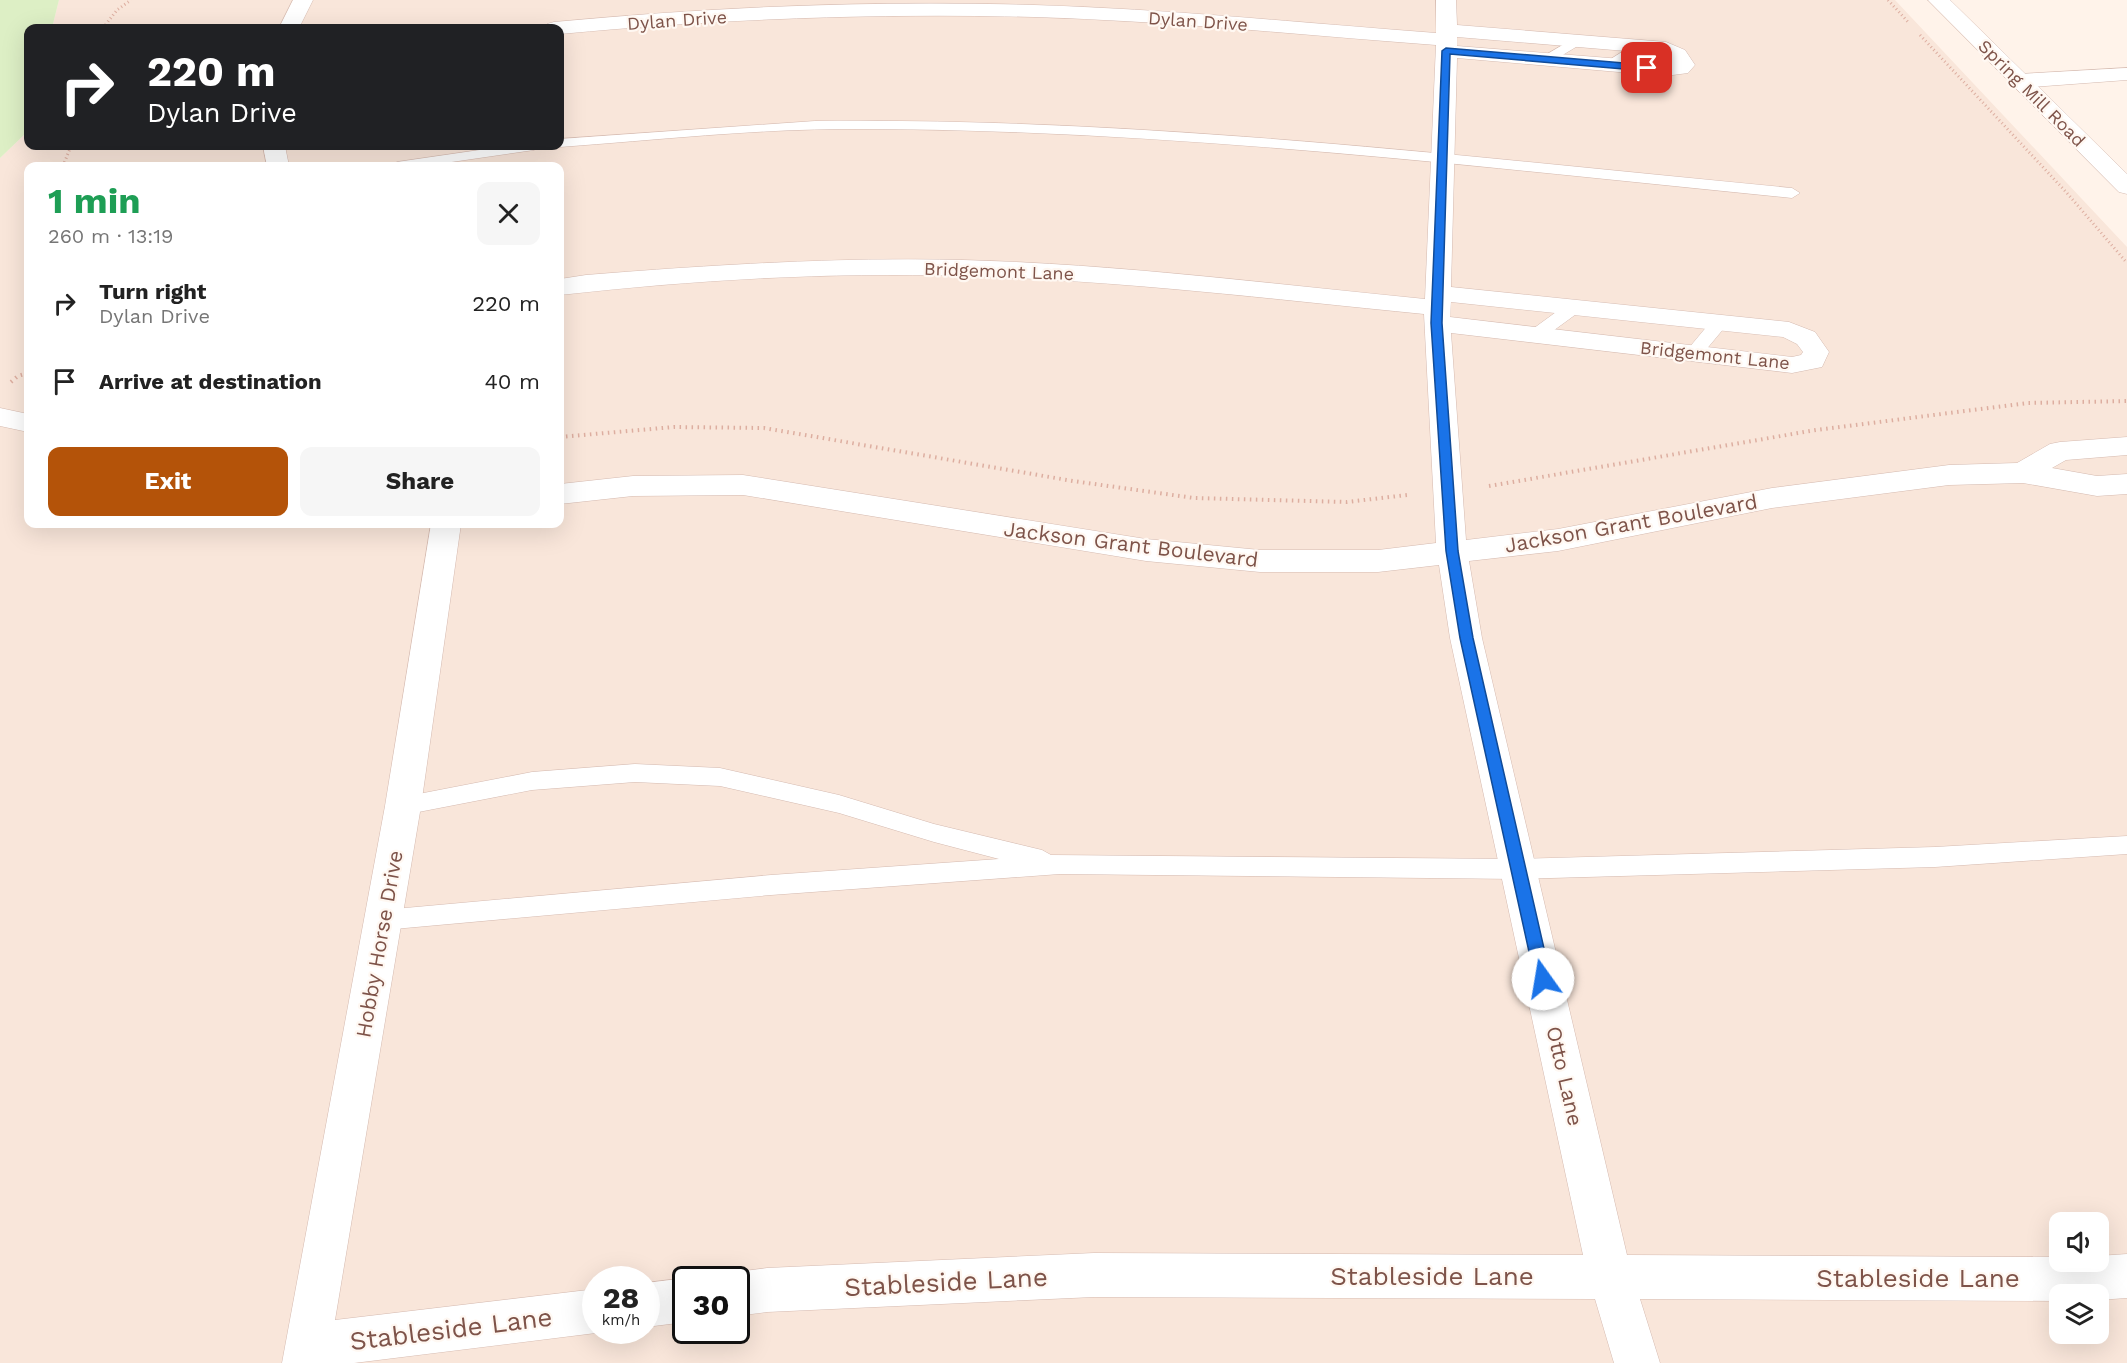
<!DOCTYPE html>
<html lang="en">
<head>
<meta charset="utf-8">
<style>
	:root { --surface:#fff; --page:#f6f6f6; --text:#222; --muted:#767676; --accent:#b45309 }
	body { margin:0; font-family:"Work Sans",sans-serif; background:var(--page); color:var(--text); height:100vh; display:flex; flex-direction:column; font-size:22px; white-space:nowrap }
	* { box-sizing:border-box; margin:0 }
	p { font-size:20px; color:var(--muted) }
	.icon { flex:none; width:33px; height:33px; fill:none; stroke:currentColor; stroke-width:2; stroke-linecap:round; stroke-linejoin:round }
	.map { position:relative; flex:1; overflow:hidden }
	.panel { position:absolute; left:24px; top:162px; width:540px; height:366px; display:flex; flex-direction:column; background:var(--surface); border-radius:12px; box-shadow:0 6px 24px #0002 }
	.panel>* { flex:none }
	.top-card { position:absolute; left:24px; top:24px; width:540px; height:126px; border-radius:12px; box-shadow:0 6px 24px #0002; background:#202124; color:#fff; overflow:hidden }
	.tools { position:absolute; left:2049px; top:1212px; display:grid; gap:12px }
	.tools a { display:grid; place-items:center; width:60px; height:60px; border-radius:12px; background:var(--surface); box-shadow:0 6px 24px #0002; font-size:30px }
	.speed { position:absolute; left:582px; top:1266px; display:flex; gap:12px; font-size:30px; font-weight:700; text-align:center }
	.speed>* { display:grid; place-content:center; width:78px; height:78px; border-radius:50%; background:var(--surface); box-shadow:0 6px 24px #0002; line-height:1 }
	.speed small { font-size:15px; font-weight:400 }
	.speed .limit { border:3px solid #111; border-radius:9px; background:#fff; color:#111 }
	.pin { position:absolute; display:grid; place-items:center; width:51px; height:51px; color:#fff; margin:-26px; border-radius:12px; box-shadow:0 3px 9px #0006 }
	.me { position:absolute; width:66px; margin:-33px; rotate:347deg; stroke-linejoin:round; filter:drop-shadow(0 0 4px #0008) }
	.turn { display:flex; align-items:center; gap:21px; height:126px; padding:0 24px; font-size:27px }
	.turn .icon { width:78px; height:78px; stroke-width:2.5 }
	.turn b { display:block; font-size:42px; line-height:51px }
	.round { display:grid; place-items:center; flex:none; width:63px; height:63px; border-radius:12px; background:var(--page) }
	.summary { display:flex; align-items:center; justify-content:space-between; height:102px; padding:0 24px }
	h1 { font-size:36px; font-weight:700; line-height:45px; color:#1e9e55 }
	.cta { display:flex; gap:12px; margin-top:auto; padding:12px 24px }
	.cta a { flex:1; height:69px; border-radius:12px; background:var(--accent); color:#fff; font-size:24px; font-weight:700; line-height:69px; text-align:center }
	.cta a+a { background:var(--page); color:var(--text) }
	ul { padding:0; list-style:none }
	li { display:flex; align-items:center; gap:18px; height:78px; padding:0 24px }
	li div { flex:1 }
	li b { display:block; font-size:22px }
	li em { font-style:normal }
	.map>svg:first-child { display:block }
</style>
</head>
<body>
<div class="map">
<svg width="2127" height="1363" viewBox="0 0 2127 1363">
	<rect width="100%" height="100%" fill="#fff3ea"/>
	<path fill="#f9e6da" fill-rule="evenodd" d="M59 0H1895L2127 247V1363H0V158L24 135 28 118V146H560V28H52ZM28 166H560V524H28ZM2060 1222H2098V1262H2060ZM596 1280H646V1330H596ZM686 1280H736V1330H686ZM2060 1294H2098V1334H2060Z"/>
	<polygon fill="#ddefc5" points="0,0 59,0 52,28 28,28 28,118 24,135 0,158"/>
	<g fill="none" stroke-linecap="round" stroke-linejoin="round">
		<g stroke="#d5bab0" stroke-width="1">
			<g id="service">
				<polygon points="1576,37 1581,38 1583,41 1581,44 1551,62 1541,62 1539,59"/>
				<polygon points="1638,42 1645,46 1643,49 1616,68 1606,68 1604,65 1606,62"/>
				<path d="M815 121C1142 117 1467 157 1792 188L1800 193 1792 198C1479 167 1166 129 851 129 754 129 657 140 560 147L554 146H560V139Z"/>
				<polygon points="507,146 541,146 534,150 424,166 390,166 397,162"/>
				<polygon points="1573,303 1581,308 1579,312 1542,339 1530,339 1528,335 1530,331 1567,304"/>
				<polygon points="1719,318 1725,319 1727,323 1725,327 1700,357 1688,357 1685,353 1688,349 1713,319"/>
				<polygon points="635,764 720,768 839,795 934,824 1042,850 1051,855 1518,859 1935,847 2127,836 2127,854 1935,867 1518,879 1060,874 771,895 383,930 375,927 371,920 375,913 383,910 771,875 999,859 934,842 839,813 720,786 635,782 532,790 403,815 395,812 392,806 395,800 403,797 532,772"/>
			</g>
		</g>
		<g stroke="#d5bab0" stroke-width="1">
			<g id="minor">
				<polygon points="293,0 313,0 299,28 279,28"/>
				<path d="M1436 0H1456L1457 25 1666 42 1685 50 1695 65 1688 73 1665 76 1457 58 1451 287 1789 322 1815 332 1829 352 1822 367 1792 373 1451 333 1466 540 1558 529 1772 488 1949 465 2017 463 2050 444 2060 442 2127 437V455L2066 460 2052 468 2097 476 2127 474V494L2097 496 2023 483 1949 485 1772 508 1558 551 1469 561 1482 638 1627 1255 2060 1257V1262H2098V1256L2127 1254V1298L2098 1300V1294H2060V1301L1640 1299 1660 1363H1614L1595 1299 1094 1297 767 1312 736 1316V1280L720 1278 736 1272 767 1268 1094 1253 1583 1255 1450 638 1439 565 1378 572H1260L1146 561 743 495 633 496 560 504V484L633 476 743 475 1146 539 1260 550H1378L1436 543 1424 314C1271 299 1117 280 963 276 828 272 693 280 560 295V279L586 275C711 265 837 257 963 260 1117 264 1271 284 1425 299L1436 45C1302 35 1169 21 1034 17 876 13 717 19 560 34V28H544L547 24 554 22C714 7 874 0 1034 5 1168 9 1302 23 1436 33ZM1457 37 1662 54 1672 63 1457 46ZM1451 302 1783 337 1797 344 1803 352 1801 355 1792 357 1450 317Z"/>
				<polygon points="2127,68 2127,80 2019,88 2011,86 2008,81 2011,76 2019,74"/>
				<polygon points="263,146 285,146 289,166 267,166"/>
				<polygon points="0,408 28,414 28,432 0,426"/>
				<polygon points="431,524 461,524 421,806 335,1320 596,1289 596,1330 603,1330 596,1333 354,1363 282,1363 385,806"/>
				<polygon points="686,1278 690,1280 686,1280 686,1322 646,1327 646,1283"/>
			</g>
		</g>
		<g stroke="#d5bab0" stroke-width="1">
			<polygon id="tertiary" points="1928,0 1950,0 2127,174 2127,194 2119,192"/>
		</g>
		<g stroke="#ddaea0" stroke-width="3" stroke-dasharray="1 3" stroke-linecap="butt">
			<polyline points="1888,0 1909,23"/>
			<polyline points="103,28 117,10 131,0"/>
			<polyline points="1920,35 2067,193 2127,263"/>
			<polyline points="63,166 71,146"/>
		</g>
		<g stroke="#ddaea0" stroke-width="4" stroke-dasharray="1.5 4.5" stroke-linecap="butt">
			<polyline points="11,382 18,376 28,373"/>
			<polyline points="560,437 674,427 764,428 1073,481 1194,498 1347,502 1407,495"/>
			<polyline points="1489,486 1816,430 2028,403 2127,401"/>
		</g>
		<use href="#service" fill="#fff" fill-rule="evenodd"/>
		<use href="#minor" fill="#fff" fill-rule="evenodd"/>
		<use href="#tertiary" fill="#fff" fill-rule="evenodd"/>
	</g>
	<polygon fill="#1a73e8" stroke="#114b97" stroke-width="1.5" points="1446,48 1647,65 1651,68 1647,71 1450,54 1442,323 1458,551 1473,638 1551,979 1548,984 1543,986 1537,984 1535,979 1460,638 1446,551 1431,323 1442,51"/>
	<g text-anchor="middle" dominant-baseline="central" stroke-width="4.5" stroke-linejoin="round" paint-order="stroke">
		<g font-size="18" fill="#7e5349" stroke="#fff8f2">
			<text transform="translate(677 20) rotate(-4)">Dylan Drive</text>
			<text transform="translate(1198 21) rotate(4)">Dylan Drive</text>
			<text transform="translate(2032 93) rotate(45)">Spring Mill Road</text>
			<text transform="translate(999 271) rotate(2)">Bridgemont Lane</text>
			<text transform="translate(1715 355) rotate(6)">Bridgemont Lane</text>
		</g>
		<g font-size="21" fill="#7e5349" stroke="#fff8f2">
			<text transform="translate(1631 523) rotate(-10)">Jackson Grant Boulevard</text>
			<text transform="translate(1131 544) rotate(7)">Jackson Grant Boulevard</text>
			<text transform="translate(379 944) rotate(-80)">Hobby Horse Drive</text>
			<text transform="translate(1565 1076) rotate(77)">Otto Lane</text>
		</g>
		<g font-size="26" fill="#7e5349" stroke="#fff8f2">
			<text x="1432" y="1276">Stableside Lane</text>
			<text x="1918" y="1278">Stableside Lane</text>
			<text transform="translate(946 1282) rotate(-3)">Stableside Lane</text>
			<text transform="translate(451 1329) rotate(-7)">Stableside Lane</text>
		</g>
	</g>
</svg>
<div class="tools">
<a><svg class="icon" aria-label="sound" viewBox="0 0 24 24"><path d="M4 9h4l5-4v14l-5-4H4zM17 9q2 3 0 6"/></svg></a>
<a><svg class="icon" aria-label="layers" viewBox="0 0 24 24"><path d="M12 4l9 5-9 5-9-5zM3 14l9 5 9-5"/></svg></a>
</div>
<div class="speed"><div>28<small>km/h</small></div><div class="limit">30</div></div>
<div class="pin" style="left:1647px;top:68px;background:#d93025"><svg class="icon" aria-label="arrive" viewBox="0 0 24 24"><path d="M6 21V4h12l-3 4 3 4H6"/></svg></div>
<svg class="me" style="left:1543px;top:979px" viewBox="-20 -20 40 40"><circle r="19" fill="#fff"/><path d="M0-13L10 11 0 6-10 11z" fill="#1a73e8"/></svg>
<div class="top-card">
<div class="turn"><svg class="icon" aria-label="right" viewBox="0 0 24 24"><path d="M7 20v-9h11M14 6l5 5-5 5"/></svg><div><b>220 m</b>Dylan Drive</div></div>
</div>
<section class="panel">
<div class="summary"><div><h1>1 min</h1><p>260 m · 13:19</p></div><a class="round"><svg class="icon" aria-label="close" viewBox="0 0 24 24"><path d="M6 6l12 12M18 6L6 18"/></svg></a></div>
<ul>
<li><svg class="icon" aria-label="right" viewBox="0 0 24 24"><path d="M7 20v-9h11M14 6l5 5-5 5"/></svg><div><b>Turn right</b><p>Dylan Drive</p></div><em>220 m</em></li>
<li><svg class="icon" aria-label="arrive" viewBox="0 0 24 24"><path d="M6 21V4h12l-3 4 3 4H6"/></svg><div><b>Arrive at destination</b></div><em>40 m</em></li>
</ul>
<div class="cta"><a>Exit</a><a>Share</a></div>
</section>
</div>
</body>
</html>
